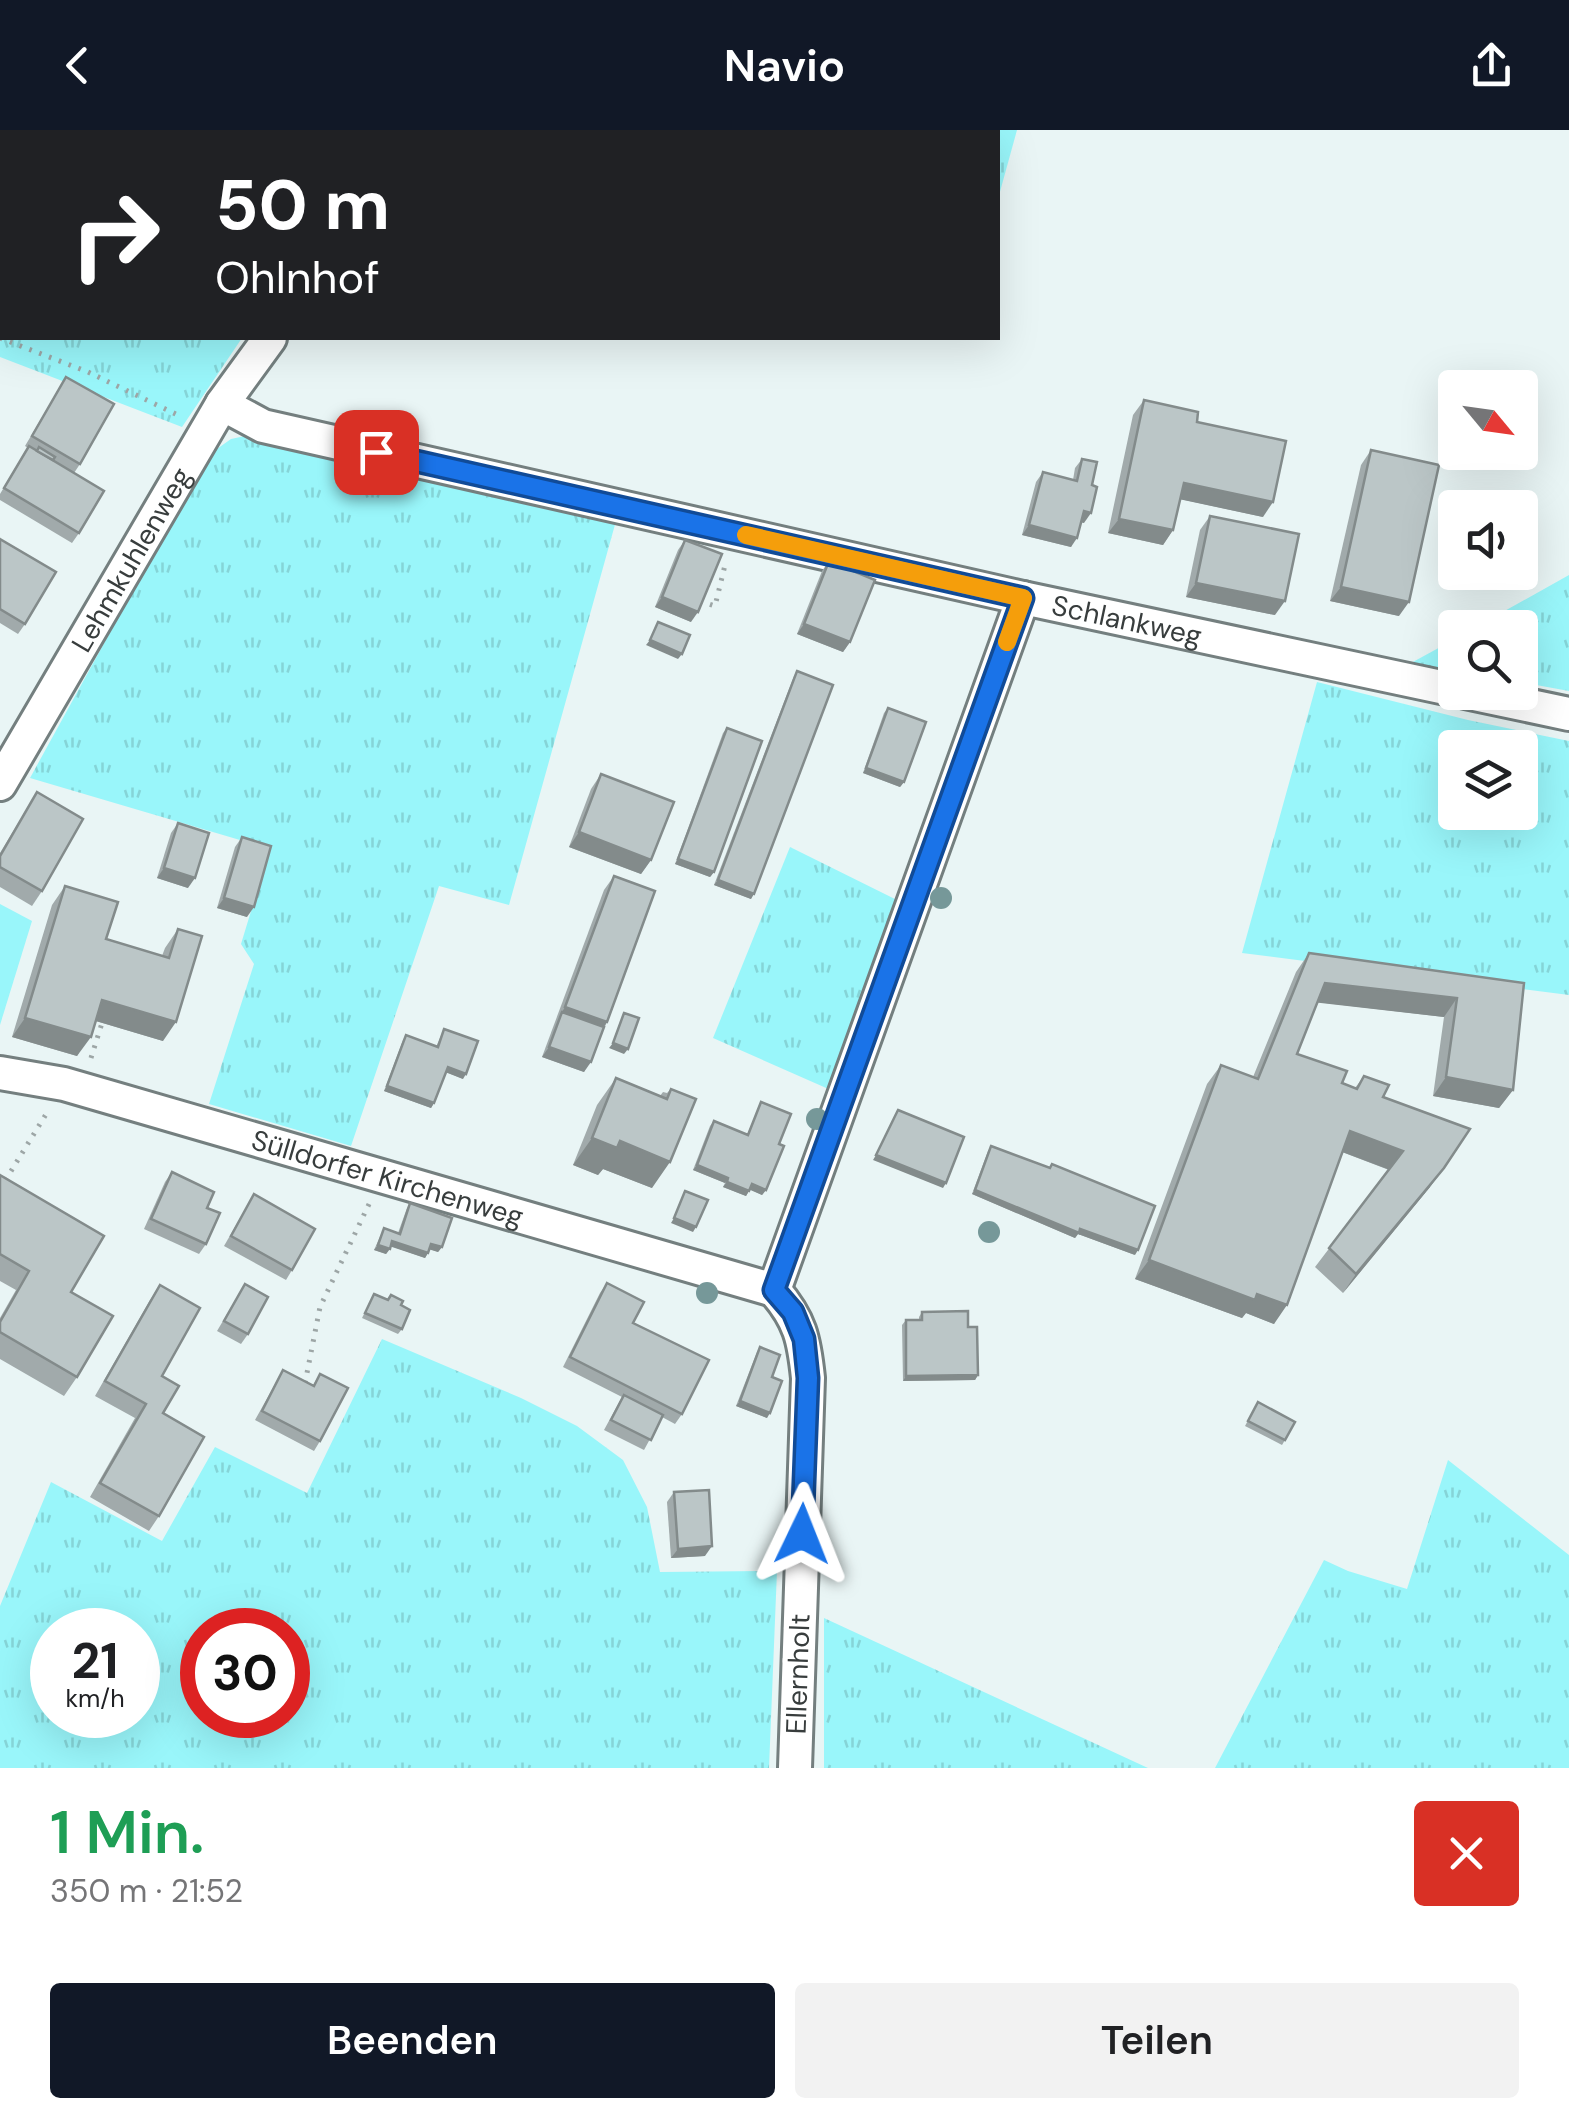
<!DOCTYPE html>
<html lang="de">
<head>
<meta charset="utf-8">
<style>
	:root { --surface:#fff; --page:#f2f2f2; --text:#202124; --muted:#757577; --accent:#111827 }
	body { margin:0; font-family:"DM Sans",sans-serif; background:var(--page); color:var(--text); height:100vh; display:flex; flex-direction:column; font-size:38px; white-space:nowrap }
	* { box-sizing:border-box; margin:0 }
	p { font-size:32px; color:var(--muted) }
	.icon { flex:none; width:55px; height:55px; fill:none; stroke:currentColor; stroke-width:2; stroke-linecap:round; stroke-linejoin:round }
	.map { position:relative; height:1638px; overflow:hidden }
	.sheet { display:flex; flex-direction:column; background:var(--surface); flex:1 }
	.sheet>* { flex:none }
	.banner { position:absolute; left:0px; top:0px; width:1000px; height:210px; box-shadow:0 10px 40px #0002; background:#202124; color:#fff; overflow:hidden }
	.needle { width:65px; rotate:119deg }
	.fabs { position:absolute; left:1438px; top:240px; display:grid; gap:20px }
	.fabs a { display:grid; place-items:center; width:100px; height:100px; border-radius:10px; background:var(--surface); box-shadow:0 10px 40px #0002; font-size:50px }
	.speed { position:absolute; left:30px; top:1478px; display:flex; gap:20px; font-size:50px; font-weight:700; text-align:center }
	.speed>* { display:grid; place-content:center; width:130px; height:130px; border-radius:50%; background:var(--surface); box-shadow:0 10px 40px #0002; line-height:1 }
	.speed small { font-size:25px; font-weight:400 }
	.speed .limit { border:15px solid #d22; background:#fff; color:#111 }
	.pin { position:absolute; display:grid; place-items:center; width:85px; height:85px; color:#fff; margin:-42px; border-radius:20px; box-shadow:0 5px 15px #0006 }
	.me { position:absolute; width:110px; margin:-55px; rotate:2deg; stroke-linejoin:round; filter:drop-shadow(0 0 8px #0008) }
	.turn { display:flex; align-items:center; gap:35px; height:210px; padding:0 50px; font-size:45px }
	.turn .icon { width:130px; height:130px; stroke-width:2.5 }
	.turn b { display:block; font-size:70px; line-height:85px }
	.round { display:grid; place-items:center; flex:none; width:105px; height:105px; border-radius:10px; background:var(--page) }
	.headline { display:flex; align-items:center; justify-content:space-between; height:170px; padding:0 50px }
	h1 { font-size:60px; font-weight:600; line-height:75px; color:#1e9e55 }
	.button { display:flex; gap:20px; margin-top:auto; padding:20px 50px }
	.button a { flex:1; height:115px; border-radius:10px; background:var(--accent); color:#fff; font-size:40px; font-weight:600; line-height:115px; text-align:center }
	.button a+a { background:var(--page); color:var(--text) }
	header { display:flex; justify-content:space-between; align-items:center; height:130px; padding:0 50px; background:var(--accent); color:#fff; font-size:45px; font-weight:600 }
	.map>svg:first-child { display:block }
</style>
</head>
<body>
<header><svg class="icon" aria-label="back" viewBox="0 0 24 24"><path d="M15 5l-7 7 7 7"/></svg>Navio<svg class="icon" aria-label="share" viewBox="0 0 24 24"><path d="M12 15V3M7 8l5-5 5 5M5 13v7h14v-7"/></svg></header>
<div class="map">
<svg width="1569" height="1638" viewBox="0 0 1569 1638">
	<defs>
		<pattern id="grass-tufts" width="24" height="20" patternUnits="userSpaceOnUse" patternTransform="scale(2.5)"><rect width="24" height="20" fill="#99f6fa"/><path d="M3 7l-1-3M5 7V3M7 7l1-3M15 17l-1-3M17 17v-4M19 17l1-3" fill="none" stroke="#85d4d7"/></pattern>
	</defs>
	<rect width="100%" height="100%" fill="#e9f5f5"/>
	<polygon fill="#d4e9ea" points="0,0 393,0 2,2 2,7"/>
	<g fill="url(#grass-tufts)" fill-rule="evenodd">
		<polygon points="457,0 1017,0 998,69 998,2 455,2"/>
		<polygon points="0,6 2,208 242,208 182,297 0,227"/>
		<polygon points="245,306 616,391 509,775 439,756 351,1016 209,974 254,834 241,814 270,719 30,648 207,326 231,309"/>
		<polygon points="1569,445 1569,561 1520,552 1520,498 1476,497"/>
		<polygon points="1455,509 1455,541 1411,533"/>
		<path d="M1317 552 1468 590 1569 611V865L1242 823ZM1455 618H1520V682H1455Z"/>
		<polygon points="790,717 903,773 833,961 713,908"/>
		<path d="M382 1209 521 1268 577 1296 623 1330 647 1377 660 1442 777 1441 769 1638H0V1476L51 1352 162 1411 215 1317 307 1363ZM138 1500V1585H52V1500ZM288 1500V1585H202V1500Z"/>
		<polygon points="1448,1330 1569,1425 1569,1638 1215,1638 1324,1430 1348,1441 1407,1459"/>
		<polygon points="824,1488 1148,1638 824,1638"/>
	</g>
	<polygon fill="#99f6fa" points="0,774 32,791 0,895"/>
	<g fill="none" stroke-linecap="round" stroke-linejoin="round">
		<g stroke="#747f7f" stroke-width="38">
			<g id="minor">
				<polyline points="423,2 425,0"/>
				<path id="s1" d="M222 274 263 296 1023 468 1455 560"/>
				<polyline points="1465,562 1569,584"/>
				<path id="s2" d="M0 654 222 274 270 208"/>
				<path id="s3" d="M0 943 64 954 774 1160"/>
				<polyline points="774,1160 1023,468"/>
				<path d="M774 1160C800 1190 804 1209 808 1248L795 1638"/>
			</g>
		</g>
		<g stroke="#9da6a6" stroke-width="5" stroke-dasharray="2.5 8" stroke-linecap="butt">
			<polyline points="0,208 88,242 182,287"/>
			<polyline points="700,471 715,476 726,431"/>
			<polyline points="91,928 102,893"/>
			<polyline points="0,1059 48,981"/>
			<polyline points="305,1253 320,1177 370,1072"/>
		</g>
		<use href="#minor" stroke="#fff" stroke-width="32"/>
	</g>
	<g fill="#769899">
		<circle cx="941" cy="768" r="11"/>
		<circle cx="817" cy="989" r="11"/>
		<circle cx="989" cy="1102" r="11"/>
		<circle cx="707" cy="1163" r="11"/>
	</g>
	<g fill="#a1aaab">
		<polygon points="66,247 80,334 74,343 79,403 72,413 0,370 0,364 28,318 25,316"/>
		<polygon points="1144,270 1197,292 1263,387 1180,369 1173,400 1163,415 1108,403 1133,285"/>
		<polygon points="1371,320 1399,486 1330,471 1361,335"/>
		<polygon points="1082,329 1084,393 1081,392 1071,417 1022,405 1036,352 1043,342 1073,350 1075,338"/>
		<polygon points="1210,386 1275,485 1186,467 1200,400"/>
		<polygon points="0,409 25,494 18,504 0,493"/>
		<polygon points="685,410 691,492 655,477 678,420"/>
		<polygon points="829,431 850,512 843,522 797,504 822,441"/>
		<polygon points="797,541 751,769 714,755 794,546"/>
		<polygon points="888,578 904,652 900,657 863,643 884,583"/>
		<polygon points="727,598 714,742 710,747 675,734 723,603"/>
		<polygon points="601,644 651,730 641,744 569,717 591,659"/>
		<polygon points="37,662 42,761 32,776 0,757 0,723"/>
		<polygon points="178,693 188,758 157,748 171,703"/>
		<polygon points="242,707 247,787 217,778 235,717"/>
		<polygon points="614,746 607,892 584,942 542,927 604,760"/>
		<polygon points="65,756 106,809 162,826 165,818 178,799 163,911 96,891 77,926 12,907 52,775"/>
		<polygon points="1309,823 1524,853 1513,960 1499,978 1433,966 1444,887 1317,872 1297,924 1342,953 1355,958 1364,946 1383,967 1430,1057 1343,1163 1315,1137 1389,1040 1342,1022 1274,1194 1246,1183 1242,1188 1135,1149 1207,954 1221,935 1253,947 1296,842"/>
		<polygon points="444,899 463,949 446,942 434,973 431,978 384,961 403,910 406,905 436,917"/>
		<polygon points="616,948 660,966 663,962 667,963 671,959 652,1058 603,1039 598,1045 573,1035 597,975"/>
		<polygon points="761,972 779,1014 766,1060 762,1065 750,1059 746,1066 723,1057 725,1053 693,1040 710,996 714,991 747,1005"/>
		<polygon points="991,1016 1135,1125 1078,1104 1075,1108 972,1064 988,1021"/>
		<polygon points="172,1042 207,1078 206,1114 199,1124 144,1099 165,1052"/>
		<polygon points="0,1045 71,1162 77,1247 64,1266 0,1229 0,1188 16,1160 0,1151"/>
		<polygon points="254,1064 292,1140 286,1150 224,1116"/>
		<polygon points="410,1073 442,1117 438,1122 430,1119 425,1128 391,1116 386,1124 374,1120 384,1098 398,1103 407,1078"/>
		<polygon points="607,1153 633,1193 682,1284 675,1294 662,1287 644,1320 604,1300 622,1267 563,1237 600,1163"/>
		<polygon points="245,1154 248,1204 241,1214 217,1201"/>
		<polygon points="160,1155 163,1283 159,1386 149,1401 90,1367 135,1288 95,1266 150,1170"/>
		<polygon points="374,1164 387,1170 391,1165 401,1175 402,1199 398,1204 362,1188"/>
		<polygon points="922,1182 968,1197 978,1245 975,1250 903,1251 902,1195 906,1190 919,1190 919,1187"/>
		<polygon points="760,1217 772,1247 767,1288 736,1276 757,1222"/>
		<polygon points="283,1240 313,1255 320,1244 320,1311 314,1321 255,1290"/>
		<polygon points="1258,1272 1285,1310 1282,1315 1245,1296"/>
		<polygon points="674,1362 705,1426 671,1428 667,1372"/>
	</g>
	<g fill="#838b8b">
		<polygon points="1184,353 1273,372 1263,387 1174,368"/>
		<polygon points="1084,381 1091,383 1084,393 1077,391"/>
		<polygon points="1119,389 1173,400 1163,415 1108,403"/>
		<polygon points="1029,395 1077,408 1071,417 1022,405"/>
		<polygon points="1196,453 1285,471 1275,485 1186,467"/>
		<polygon points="1341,457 1409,472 1399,486 1330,471"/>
		<polygon points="662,467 698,482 691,492 655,477"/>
		<polygon points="804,494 850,512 843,522 797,504"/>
		<polygon points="650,510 682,524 678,529 646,515"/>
		<polygon points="866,638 904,652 900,657 863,643"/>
		<polygon points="579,702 651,730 641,744 569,717"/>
		<polygon points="678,729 714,742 710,747 675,734"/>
		<polygon points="164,738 195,748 188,758 157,748"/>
		<polygon points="718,750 754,764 751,769 714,755"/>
		<polygon points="224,768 254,777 247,787 217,778"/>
		<polygon points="1325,853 1457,868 1444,887 1312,872"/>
		<polygon points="102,870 176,892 163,911 89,889"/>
		<polygon points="565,877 607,892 597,907 562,882"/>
		<polygon points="25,888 91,907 77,926 12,907"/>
		<polygon points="613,913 628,919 624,924 609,918"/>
		<polygon points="549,917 591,932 584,942 542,927"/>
		<polygon points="448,937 466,944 463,949 445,942"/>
		<polygon points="1446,947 1513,960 1499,978 1433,966"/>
		<polygon points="387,956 434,973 431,978 384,961"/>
		<polygon points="1350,1001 1403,1021 1390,1040 1337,1020"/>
		<polygon points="592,1008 620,1011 670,1032 652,1058 603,1039 598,1045 573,1035"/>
		<polygon points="876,1025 946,1053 943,1058 873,1030"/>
		<polygon points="697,1035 728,1048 725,1053 693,1040"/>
		<polygon points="1444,1038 1430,1057 1343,1163 1356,1144"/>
		<polygon points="727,1052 749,1061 746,1066 723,1057"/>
		<polygon points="752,1054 766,1060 762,1065 748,1059"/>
		<polygon points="975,1060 1080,1099 1138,1120 1135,1125 1078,1104 1075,1108 972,1064"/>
		<polygon points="674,1088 696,1097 693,1102 671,1093"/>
		<polygon points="392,1111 428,1123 425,1128 389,1116"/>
		<polygon points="431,1114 442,1117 438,1122 428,1119"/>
		<polygon points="378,1115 390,1119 386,1124 374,1120"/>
		<polygon points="1149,1130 1257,1164 1287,1175 1274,1194 1246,1183 1242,1188 1135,1149"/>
		<polygon points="978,1245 975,1250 903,1251 906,1246"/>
		<polygon points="740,1271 770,1283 767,1288 736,1276"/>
		<polygon points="712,1416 705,1426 671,1428 678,1419"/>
	</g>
	<g fill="#bbc6c7" stroke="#838b8b" stroke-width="2.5">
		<polygon points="273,0 365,0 363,2 271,2"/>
		<polygon points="66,247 114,274 80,334 32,306"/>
		<polygon points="1144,270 1198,282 1197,292 1286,311 1273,372 1184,353 1173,400 1119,389"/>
		<polygon points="29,316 104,361 79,403 4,358"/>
		<polygon points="39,317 55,327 53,330 37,321"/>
		<polygon points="1371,320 1439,335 1409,472 1341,457"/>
		<polygon points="1082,329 1097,332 1092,355 1097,357 1091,383 1084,381 1077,408 1029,395 1043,342 1077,351"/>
		<polygon points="1210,386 1299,404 1285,471 1196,453"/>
		<polygon points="0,409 56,442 25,494 0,479"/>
		<polygon points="685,410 722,424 698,482 662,467"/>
		<polygon points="829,431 875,450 850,512 804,494"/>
		<polygon points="658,492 690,505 682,524 650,510"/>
		<polygon points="797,541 833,555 754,764 718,750"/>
		<polygon points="888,578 926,592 904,652 866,638"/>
		<polygon points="727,598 762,611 714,742 678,729"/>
		<polygon points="601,644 674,672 651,730 579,702"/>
		<polygon points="37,662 83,689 42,761 0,737 0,726"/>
		<polygon points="178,693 209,703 195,748 164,738"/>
		<polygon points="242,707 271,716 254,777 224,768"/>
		<polygon points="614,746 655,761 607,892 565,877"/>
		<polygon points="65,756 118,772 106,809 169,828 178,799 202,806 176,892 102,870 91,907 25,888"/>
		<polygon points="1309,823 1524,853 1513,960 1446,947 1457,868 1325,853 1297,924 1347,941 1342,953 1357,959 1364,946 1389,955 1383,967 1470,999 1444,1038 1356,1144 1329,1118 1403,1021 1350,1001 1287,1175 1257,1164 1255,1170 1149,1130 1221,935 1258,949"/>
		<polygon points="562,882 604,897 591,932 549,917"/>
		<polygon points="624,883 639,888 628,919 613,913"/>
		<polygon points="444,899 478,911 466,944 448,937 434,973 387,956 406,905 438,917"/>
		<polygon points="616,948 667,969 671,959 696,969 670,1032 620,1011 617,1018 592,1008"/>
		<polygon points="761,972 791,984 779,1014 784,1016 766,1060 752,1054 749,1061 727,1052 728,1048 697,1035 714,991 748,1005"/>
		<polygon points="898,980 964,1007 946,1053 876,1025"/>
		<polygon points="991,1016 1050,1038 1052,1034 1155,1076 1138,1120 1080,1099 1079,1103 975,1060"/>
		<polygon points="172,1042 214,1062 207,1078 220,1083 206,1114 151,1089"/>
		<polygon points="0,1045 104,1106 71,1162 113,1186 77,1247 0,1202 0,1192 29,1141 0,1124"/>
		<polygon points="685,1061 708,1070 696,1097 674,1088"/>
		<polygon points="254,1064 315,1099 292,1140 231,1106"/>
		<polygon points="410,1073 452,1088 442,1117 431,1114 428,1123 392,1111 390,1119 378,1115 384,1098 400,1104"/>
		<polygon points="607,1153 644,1172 633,1193 709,1230 682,1284 570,1227"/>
		<polygon points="245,1154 268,1167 248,1204 224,1191"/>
		<polygon points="160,1155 200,1178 162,1246 179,1256 163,1283 204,1307 159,1386 100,1353 146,1274 105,1251"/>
		<polygon points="374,1164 388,1170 391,1165 403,1171 401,1175 410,1180 402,1199 365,1183"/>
		<polygon points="968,1181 968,1197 977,1197 978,1245 906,1246 906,1190 922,1190 922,1182"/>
		<polygon points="760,1217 780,1225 772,1247 782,1251 770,1283 740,1271"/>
		<polygon points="283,1240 314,1256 320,1244 348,1258 320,1311 262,1281"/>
		<polygon points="624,1265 663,1285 651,1310 611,1290"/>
		<polygon points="1258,1272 1295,1292 1285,1310 1248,1291"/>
		<polygon points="709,1360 712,1416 678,1419 674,1362"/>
	</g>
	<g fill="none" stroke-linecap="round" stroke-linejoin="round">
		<g stroke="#114b97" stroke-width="25">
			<polyline id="route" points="376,322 1023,468 774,1160 793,1182 804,1209 808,1248 802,1404"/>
		</g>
		<use href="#route" stroke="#1a73e8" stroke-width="18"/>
		<polyline stroke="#f59e0b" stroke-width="18" points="746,405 1023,468 1007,512"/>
	</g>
	<g text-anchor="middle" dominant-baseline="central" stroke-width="10" stroke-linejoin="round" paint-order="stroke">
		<g font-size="28" fill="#383d3d" stroke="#fff">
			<text stroke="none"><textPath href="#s2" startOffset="260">Lehmkuhlenweg</textPath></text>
			<text stroke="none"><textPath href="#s1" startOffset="932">Schlankweg</textPath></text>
			<text stroke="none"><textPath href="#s3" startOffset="402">Sülldorfer Kirchenweg</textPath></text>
			<text transform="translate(798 1544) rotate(-88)">Ellernholt</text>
		</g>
	</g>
</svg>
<div class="fabs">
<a><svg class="needle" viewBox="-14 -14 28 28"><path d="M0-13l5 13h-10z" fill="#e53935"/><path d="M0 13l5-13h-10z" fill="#757577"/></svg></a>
<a><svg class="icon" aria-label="sound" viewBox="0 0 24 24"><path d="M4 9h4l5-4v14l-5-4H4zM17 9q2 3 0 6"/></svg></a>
<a><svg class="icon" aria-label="search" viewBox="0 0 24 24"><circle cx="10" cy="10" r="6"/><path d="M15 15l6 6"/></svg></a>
<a><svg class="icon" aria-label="layers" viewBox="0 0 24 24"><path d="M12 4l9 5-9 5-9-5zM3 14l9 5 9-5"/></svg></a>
</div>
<div class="speed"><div>21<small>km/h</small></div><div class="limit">30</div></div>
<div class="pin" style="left:376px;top:322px;background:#d93025"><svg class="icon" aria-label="arrive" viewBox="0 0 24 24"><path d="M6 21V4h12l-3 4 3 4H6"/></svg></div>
<svg class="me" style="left:802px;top:1404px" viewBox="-20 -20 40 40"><path d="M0-17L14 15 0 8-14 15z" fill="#1a73e8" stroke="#fff" stroke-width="4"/></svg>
<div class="banner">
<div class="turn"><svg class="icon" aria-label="right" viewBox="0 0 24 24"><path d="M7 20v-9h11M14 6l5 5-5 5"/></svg><div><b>50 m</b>Ohlnhof</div></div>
</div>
</div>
<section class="sheet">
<div class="headline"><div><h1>1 Min.</h1><p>350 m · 21:52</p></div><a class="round" style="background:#d93025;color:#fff"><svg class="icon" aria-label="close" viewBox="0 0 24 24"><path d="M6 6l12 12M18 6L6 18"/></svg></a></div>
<div class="button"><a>Beenden</a><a>Teilen</a></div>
</section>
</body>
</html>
